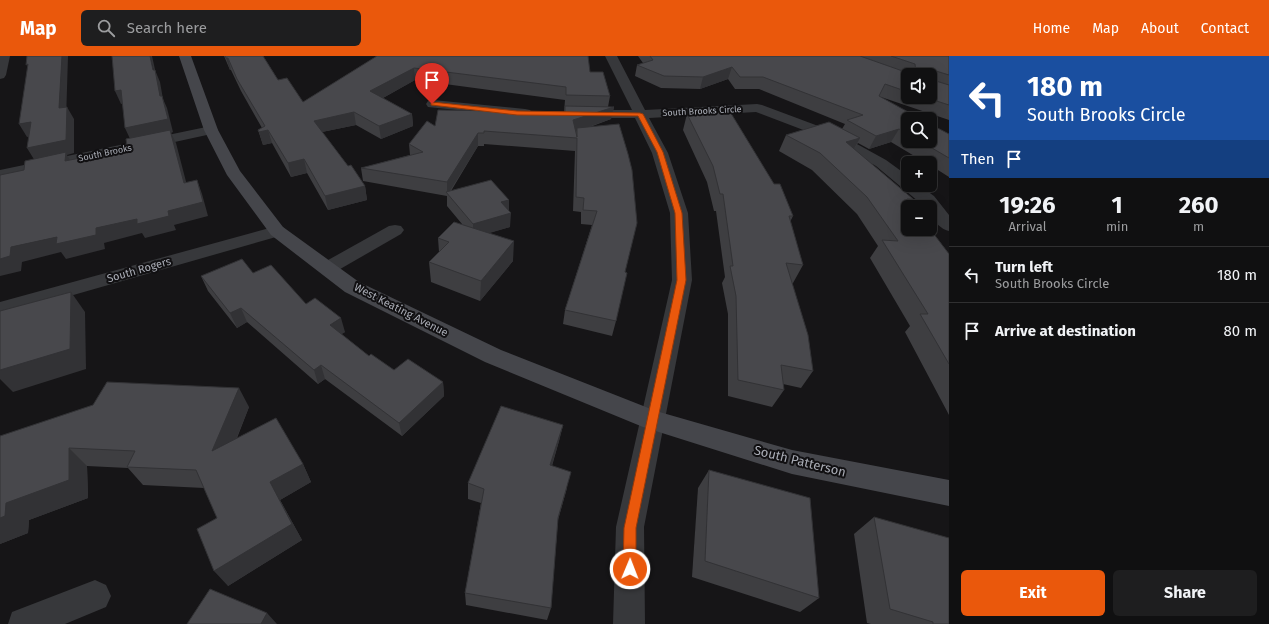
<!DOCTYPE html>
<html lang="en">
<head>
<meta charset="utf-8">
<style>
	:root { --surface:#101011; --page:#1e1e1f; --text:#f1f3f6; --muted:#9c9d9f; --line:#303031; --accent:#ea580c }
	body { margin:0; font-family:"Fira Sans",sans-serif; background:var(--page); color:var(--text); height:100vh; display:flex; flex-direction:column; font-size:15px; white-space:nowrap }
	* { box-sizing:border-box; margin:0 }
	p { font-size:13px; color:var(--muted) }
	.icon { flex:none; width:22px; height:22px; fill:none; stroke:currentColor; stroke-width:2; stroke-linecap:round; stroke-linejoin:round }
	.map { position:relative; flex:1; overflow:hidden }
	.details { display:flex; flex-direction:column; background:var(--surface); width:320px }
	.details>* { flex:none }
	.banner { background:#1a4fa0; color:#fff; overflow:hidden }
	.controls { position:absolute; left:901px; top:12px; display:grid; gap:8px }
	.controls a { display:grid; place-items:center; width:36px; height:36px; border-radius:6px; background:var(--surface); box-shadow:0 4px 16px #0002,0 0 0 1px var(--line); font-size:20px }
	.pin { position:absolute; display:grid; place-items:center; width:34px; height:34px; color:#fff; margin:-41px -17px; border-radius:50% 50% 50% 0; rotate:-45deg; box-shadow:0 0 4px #0007 }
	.pin .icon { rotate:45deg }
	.me { position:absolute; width:44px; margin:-22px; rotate:1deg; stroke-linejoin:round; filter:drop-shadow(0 0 3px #0008) }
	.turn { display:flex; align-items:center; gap:14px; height:84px; padding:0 12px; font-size:18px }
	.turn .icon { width:52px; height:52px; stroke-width:2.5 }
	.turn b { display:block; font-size:28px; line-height:34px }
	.then { display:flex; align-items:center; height:38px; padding:0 12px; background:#0003; gap:8px; font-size:15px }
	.eta { display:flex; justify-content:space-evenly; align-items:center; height:68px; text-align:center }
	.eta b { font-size:24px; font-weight:700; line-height:28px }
	.button { display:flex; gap:8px; margin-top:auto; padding:8px 12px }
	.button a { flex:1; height:46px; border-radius:6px; background:var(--accent); color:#fff; font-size:16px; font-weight:700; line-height:46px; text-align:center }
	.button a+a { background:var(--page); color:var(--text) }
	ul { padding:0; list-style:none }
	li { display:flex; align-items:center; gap:12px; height:56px; padding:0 12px; border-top:1px solid var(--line) }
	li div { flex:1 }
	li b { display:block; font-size:15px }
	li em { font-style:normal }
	header { display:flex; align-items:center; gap:24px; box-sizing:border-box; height:56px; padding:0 20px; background:var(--accent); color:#fff }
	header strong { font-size:19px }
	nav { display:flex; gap:22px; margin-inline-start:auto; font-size:14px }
	.search { width:280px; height:36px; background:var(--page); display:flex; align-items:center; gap:10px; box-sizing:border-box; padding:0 14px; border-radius:6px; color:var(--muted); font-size:15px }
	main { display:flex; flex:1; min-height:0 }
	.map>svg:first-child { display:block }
</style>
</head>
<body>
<header>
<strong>Map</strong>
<div class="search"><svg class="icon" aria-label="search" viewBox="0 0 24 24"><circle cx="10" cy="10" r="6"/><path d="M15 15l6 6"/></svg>Search here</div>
<nav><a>Home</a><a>Map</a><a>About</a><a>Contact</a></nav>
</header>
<main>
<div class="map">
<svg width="949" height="568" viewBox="0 0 949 568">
	<rect width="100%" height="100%" fill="#161517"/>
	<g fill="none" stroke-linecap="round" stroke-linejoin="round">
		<g fill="#37383b" fill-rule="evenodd">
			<polygon points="0,0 10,0 6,19 4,22 0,23"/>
			<path d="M605 0H617L645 54 757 48 762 49 837 77 886 104 908 120V129H919L934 140 949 159V175C939 173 930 161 930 151H925L876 110 827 83 756 56 649 62 668 97 688 157 692 224 644 471 645 568H613L616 471 672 224 670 157 652 97 635 62H583L578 61 576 58 578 55 583 54H632Z"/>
			<polygon points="433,44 525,53 530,54 532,57 530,60 525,61 428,51 426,48 428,45"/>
			<polygon points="211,70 216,71 218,74 216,77 0,124 0,114"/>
			<polygon points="395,169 401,170 404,174 401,178 335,216 328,218 321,216 318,212 321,208 389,170"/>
			<polygon points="277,170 283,171 286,175 283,179 0,260 0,246"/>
			<polygon points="95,524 106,529 111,540 106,551 65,568 8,568 12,556"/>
		</g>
		<polygon fill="#45464b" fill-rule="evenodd" points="179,0 191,0 218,74 240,115 283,171 359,226 501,294 656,355 792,394 949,424 949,450 792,418 643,371 485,306 345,236 271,179 227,119 204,74"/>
	</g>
	<g fill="#3e3e41" fill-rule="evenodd">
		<polygon points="224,0 263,0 278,24 303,46 377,0 590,16 610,40 608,51 614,51 611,63 590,71 625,216 616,265 612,280 563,268 565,254 592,169 581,168 581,156 573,155 575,95 484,88 484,90 478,90 451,135 509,154 510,171 488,177 513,205 480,245 431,226 429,206 439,196 438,182 462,168 447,150 447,140 363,125 361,112 410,99 409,88 435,70 564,56 565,44 415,24 383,42 412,58 413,70 381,83 356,69 322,76 348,110 365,130 367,144 328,154 307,117 291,121 272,87 263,89 258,74 262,72 241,35 231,14 230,14"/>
		<path d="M638 0H949V64L881 41 908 63V85H930L949 78V121L930 109V107H926L891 86 869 93 858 87 854 93 913 143 910 147 949 198V359L905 276 910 270 870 202 878 190 857 158 812 114 779 95 786 79 842 73 845 68 759 33H735L728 23 700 33 661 32 635 20 637 9 643 7ZM908 19 930 41H908Z"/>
		<polygon points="687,58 793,160 790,166 803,209 793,227 792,227 813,315 801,332 783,328 784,334 772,351 728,340 728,258 722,227 725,221 716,155 714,155 707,126 683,74"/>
		<polygon points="253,217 306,248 345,276 341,278 369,300 394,314 443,326 444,340 402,380 325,323 318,328 247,266 237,272 208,235 201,220"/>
		<polygon points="249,351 237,382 303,408 311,426 280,444 302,484 228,530 217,462 204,432 143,429 128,412 87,410 88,442 29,464 28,477 0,488 0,380"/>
		<polygon points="563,369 559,385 552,410 567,432 558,464 551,552 547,564 466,549 465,537 481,447 468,443 468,427"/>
		<polygon points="709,414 819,542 800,556 692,521 698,432"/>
		<polygon points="874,461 949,568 871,568 867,567 854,478"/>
	</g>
	<g fill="#323235">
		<polygon points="62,0 68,0 66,65 59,52"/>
		<polygon points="150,0 152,0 156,18 155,14 160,26 163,43 167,52 173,76 171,77 176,87 190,141 131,85 125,72 160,40"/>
		<polygon points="226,2 228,2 231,14 230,14"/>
		<polygon points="732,11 728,23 700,33 703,21"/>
		<polygon points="414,12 415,24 372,48 370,35"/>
		<polygon points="121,34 126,47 121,48 115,35"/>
		<polygon points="67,51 74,63 74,97 67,99 73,110 35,105 27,92"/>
		<polygon points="614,51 611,63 577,75 577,72 577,75 571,77 573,64"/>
		<polygon points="354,56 356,69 317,77 314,65"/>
		<polygon points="412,58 413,70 381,83 379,70"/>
		<polygon points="31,66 38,79 27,81 19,68"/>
		<polygon points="899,73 891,86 869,93 876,80"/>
		<polygon points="268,74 272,87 263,89 259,76"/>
		<polygon points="478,77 478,90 448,138 447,137 447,126"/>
		<polygon points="860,82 851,98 846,86"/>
		<polygon points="304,103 307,117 291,121 288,107"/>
		<polygon points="197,124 202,138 208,160 174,169 176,174 145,182 142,177 104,187 105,193 66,203 61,196 22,206 21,215 0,220 0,203 11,191 57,181 96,172 168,155"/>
		<polygon points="365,130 367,144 328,154 325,140"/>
		<polygon points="509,144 509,157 511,157 510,171 473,182 473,168 501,146"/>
		<polygon points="514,185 513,205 480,245 481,225"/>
		<polygon points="71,236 85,256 86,313 13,336 0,323 0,314"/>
		<polygon points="241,252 247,266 237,272 230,257"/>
		<polygon points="341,262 345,276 333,284 330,269"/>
		<polygon points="321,309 325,323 318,328 314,314"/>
		<polygon points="443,326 444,340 402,380 399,367"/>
		<polygon points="239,332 249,351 224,413 212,395"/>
		<polygon points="563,369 559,385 547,425 550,409"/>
		<polygon points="69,392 87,410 88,442 29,464 28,477 0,488 0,462 6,447"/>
		<polygon points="303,408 311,426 280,444 302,484 228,530 214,515 270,426"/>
		<polygon points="267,557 277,568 261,568"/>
	</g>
	<g fill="#48484c" stroke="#323235">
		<polygon points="27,0 62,0 59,52 67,51 66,84 27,92 31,66 19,68 28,8 26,9"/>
		<polygon points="112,0 150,0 153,14 155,14 160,40 162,40 168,63 125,72 121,34 115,35"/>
		<polygon points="225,0 263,0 278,24 287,22 303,46 377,0 588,0 590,16 603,16 610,40 566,39 566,31 414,12 370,35 412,58 379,70 354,56 314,65 348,110 351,109 365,130 325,140 304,103 288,107 268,74 259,76 258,74 265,70 237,23 228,2 226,2"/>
		<polygon points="650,0 860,0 914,19 916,17 915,8 891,0 949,0 949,19 936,15 936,25 949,29 949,49 924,41 930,41 930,19 908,19 908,36 885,28 879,40 921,63 908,63 908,78 899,73 876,80 847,64 863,59 763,21 740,21 732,11 703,21 664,20 637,9 653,4"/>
		<polygon points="565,50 614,51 573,64 577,81 577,72 619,68 628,98 632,114 637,167 625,216 627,217 616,265 565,254 597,155 583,154 584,142 576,141 577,82 484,75 484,77 478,77 447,126 361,112 423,96 409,88 427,65 435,70 438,54 565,56"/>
		<polygon points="729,54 774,128 780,128 793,160 789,160 803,209 786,207 808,279 813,315 781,309 784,334 738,324 736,240 730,210 733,210 723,138 720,138 713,110 687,58"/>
		<polygon points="829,66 860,82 846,86 913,143 907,143 913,151 908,151 908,173 930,173 949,198 949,308 920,258 928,258 882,184 898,185 867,141 820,97 786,79"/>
		<polygon points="930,68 949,78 949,102 920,85 930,85"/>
		<polygon points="170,74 184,127 197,124 203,146 168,155 169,160 137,168 137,163 96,172 96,179 56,188 57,181 11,191 10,200 0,203 0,119 24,114 25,105 66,96 65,105 80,102 80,106 128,96 126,83"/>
		<polygon points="491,124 509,144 501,146 511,157 473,168 446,136"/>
		<polygon points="454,166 514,185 481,225 429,206 449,186 438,182"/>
		<polygon points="242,203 253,217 271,209 306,248 315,242 341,262 330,269 369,300 371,298 394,314 408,303 443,326 399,367 321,309 314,314 241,252 230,257 201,220"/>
		<polygon points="71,236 70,293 0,314 0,255"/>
		<polygon points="107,326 239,332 212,395 276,362 303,408 270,426 292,468 214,515 197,473 217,462 196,414 127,411 135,395 69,392 69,424 6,447 5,460 0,462 0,380 93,349"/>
		<polygon points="501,350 563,369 550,409 571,416 558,462 551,552 465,537 484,433 468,427"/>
		<polygon points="709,414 810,442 819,542 705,505"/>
		<polygon points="874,461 949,482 949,568 933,568 933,566 890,553"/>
		<polygon points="210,533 267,557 261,568 187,568"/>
	</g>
	<polygon fill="#ea580c" stroke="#983908" points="432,46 517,55 640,57 643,58 663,96 682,157 686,224 636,472 636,513 634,517 630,519 625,517 623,513 624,472 677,224 675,157 657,96 638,60 517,59 431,49 431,47"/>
	<g text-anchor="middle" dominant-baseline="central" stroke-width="4" stroke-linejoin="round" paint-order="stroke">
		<g font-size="9" fill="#a9acb5" stroke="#111012">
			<text transform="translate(702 55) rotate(-3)">South Brooks Circle</text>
			<text transform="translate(105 97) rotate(-12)">South Brooks</text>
		</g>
		<g font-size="11" fill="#a9acb5" stroke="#111012">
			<text transform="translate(139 214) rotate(-16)">South Rogers</text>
			<text transform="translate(401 254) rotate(27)">West Keating Avenue</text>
		</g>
		<g font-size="13" fill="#a9acb5" stroke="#111012">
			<text transform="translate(800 405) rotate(14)">South Patterson</text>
		</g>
	</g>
</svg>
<div class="controls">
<a><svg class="icon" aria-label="sound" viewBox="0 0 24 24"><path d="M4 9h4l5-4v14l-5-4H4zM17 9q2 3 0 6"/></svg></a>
<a><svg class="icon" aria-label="search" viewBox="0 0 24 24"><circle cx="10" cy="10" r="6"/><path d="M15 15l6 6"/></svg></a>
<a>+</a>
<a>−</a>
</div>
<div class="pin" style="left:432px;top:48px;background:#d93025"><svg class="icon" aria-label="arrive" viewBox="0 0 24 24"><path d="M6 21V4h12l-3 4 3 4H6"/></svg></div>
<svg class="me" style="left:630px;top:513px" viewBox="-20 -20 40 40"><circle r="17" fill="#ea580c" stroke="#fff" stroke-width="3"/><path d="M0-11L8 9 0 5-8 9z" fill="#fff"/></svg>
</div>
<section class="details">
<div class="banner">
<div class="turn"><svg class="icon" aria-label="left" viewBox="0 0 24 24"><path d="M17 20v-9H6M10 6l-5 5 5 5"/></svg><div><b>180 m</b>South Brooks Circle</div></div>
<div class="then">Then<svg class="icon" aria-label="arrive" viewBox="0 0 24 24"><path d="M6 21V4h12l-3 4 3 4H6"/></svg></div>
</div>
<div class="eta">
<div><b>19:26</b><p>Arrival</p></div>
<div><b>1</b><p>min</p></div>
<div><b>260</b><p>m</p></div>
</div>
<ul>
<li><svg class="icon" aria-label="left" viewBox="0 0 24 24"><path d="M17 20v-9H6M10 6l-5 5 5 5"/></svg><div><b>Turn left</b><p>South Brooks Circle</p></div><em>180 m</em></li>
<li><svg class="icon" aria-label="arrive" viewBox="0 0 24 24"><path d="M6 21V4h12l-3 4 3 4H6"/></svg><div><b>Arrive at destination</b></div><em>80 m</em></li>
</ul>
<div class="button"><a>Exit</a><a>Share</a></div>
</section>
</main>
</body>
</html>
